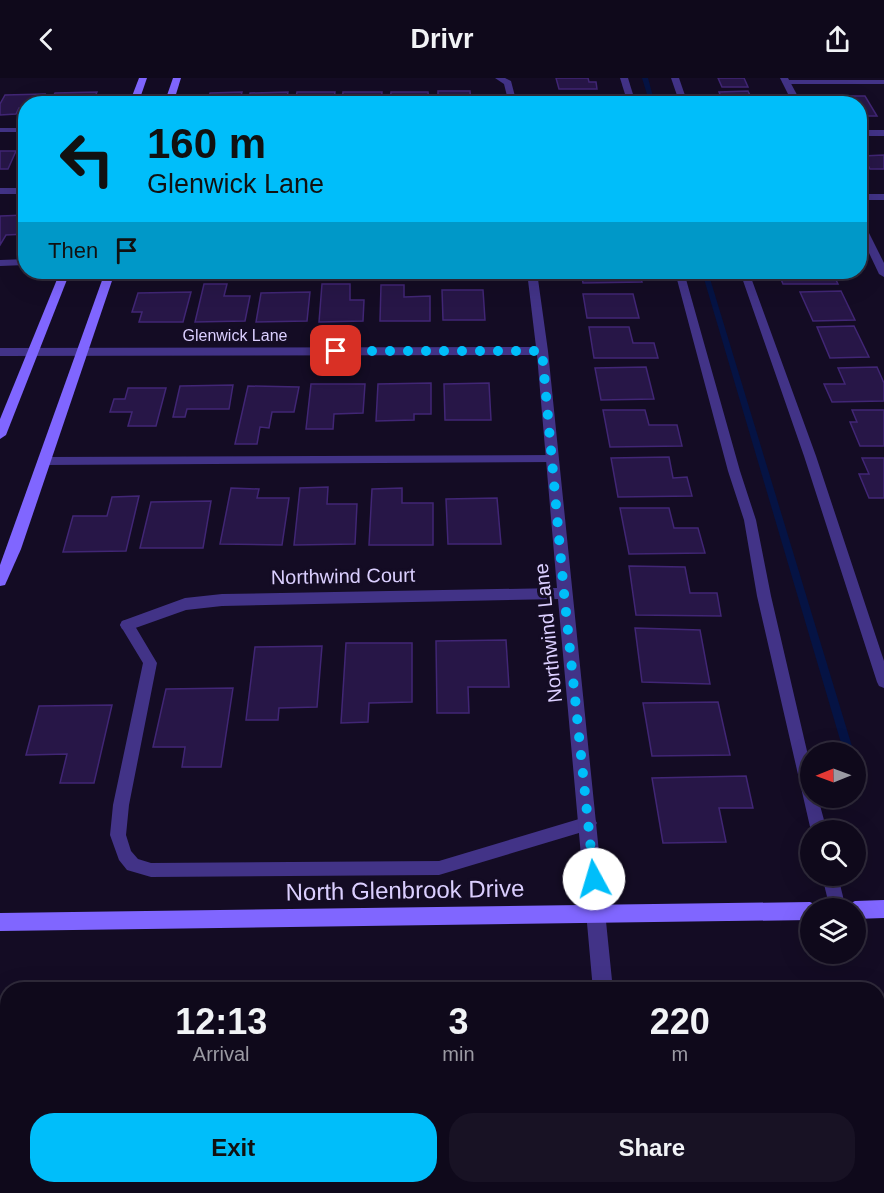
<!DOCTYPE html>
<html lang="en">
<head>
<meta charset="utf-8">
<style>
	:root { --surface:#0f091b; --page:#181224; --text:#f1f3f6; --muted:#9b9aa3; --line:#2f2a3a; --accent:#00befa }
	body { margin:0; font-family:Arial,sans-serif; background:var(--page); color:var(--text); height:100vh; display:flex; flex-direction:column; font-size:22px; white-space:nowrap }
	* { box-sizing:border-box; margin:0 }
	p { font-size:20px; color:var(--muted) }
	.icon { flex:none; width:33px; height:33px; fill:none; stroke:currentColor; stroke-width:2; stroke-linecap:round; stroke-linejoin:round }
	.map { position:relative; flex:1; overflow:hidden }
	.sheet { position:absolute; left:0px; top:904px; width:885px; height:212px; display:flex; flex-direction:column; background:var(--surface); border-radius:24px 24px 0 0; box-shadow:0 6px 24px #0002,0 0 0 2px var(--line) }
	.sheet>* { flex:none }
	.hud { position:absolute; left:18px; top:18px; width:849px; height:183px; border-radius:24px; box-shadow:0 6px 24px #0002,0 0 0 2px var(--line); background:#00befa; color:#111; overflow:hidden }
	.needle { width:39px; rotate:269deg }
	.fabs { position:absolute; left:800px; top:664px; display:grid; gap:12px }
	.fabs a { display:grid; place-items:center; width:66px; height:66px; border-radius:50%; background:var(--surface); box-shadow:0 6px 24px #0002,0 0 0 2px var(--line); font-size:30px }
	.pin { position:absolute; display:grid; place-items:center; width:51px; height:51px; color:#fff; margin:-26px; border-radius:12px; box-shadow:0 3px 9px #0006 }
	.me { position:absolute; width:66px; margin:-33px; rotate:354deg; stroke-linejoin:round; filter:drop-shadow(0 0 4px #0008) }
	.turn { display:flex; align-items:center; gap:21px; height:126px; padding:0 30px; font-size:27px }
	.turn .icon { width:78px; height:78px; stroke-width:2.5 }
	.turn b { display:block; font-size:42px; line-height:51px }
	.then { display:flex; align-items:center; height:57px; padding:0 30px; background:#0003; gap:12px; font-size:22px }
	.eta { display:flex; justify-content:space-evenly; align-items:center; height:102px; text-align:center }
	.eta b { font-size:36px; font-weight:700; line-height:42px }
	.button { display:flex; gap:12px; margin-top:auto; padding:12px 30px }
	.button a { flex:1; height:69px; border-radius:24px; background:var(--accent); color:#111; font-size:24px; font-weight:700; line-height:69px; text-align:center }
	.button a+a { background:var(--page); color:var(--text) }
	header { display:flex; justify-content:space-between; align-items:center; height:78px; padding:0 30px; background:var(--surface); font-size:27px; font-weight:700 }
	.map>svg:first-child { display:block }
</style>
</head>
<body>
<header><svg class="icon" aria-label="back" viewBox="0 0 24 24"><path d="M15 5l-7 7 7 7"/></svg>Drivr<svg class="icon" aria-label="share" viewBox="0 0 24 24"><path d="M12 15V3M7 8l5-5 5 5M5 13v7h14v-7"/></svg></header>
<div class="map">
<svg width="884" height="1115" viewBox="0 0 884 1115">
	<rect width="100%" height="100%" fill="#140c24"/>
	<polygon fill="#0e2b2f" points="878,962 884,962 884,1075 878,1076"/>
	<g fill="none" stroke-linecap="round" stroke-linejoin="round">
		<g fill="#051344" fill-rule="evenodd">
			<polygon points="642,0 648,0 655,26 650,26"/>
			<polygon points="702,194 708,194 854,675 844,675"/>
			<polygon points="855,690 859,691 864,706 863,709 859,710 855,708"/>
		</g>
	</g>
	<g fill="#271647" stroke="#412675" stroke-width="1.5">
		<polygon points="556,0 588,0 589,4 596,4 597,11 559,11"/>
		<polygon points="718,0 744,0 748,9 722,9"/>
		<polygon points="438,13 470,13 471,26 438,26"/>
		<polygon points="748,13 754,26 724,26 719,14"/>
		<polygon points="97,14 92,26 49,26 55,15"/>
		<polygon points="242,14 239,26 207,26 210,15"/>
		<polygon points="288,14 286,26 248,26 250,15"/>
		<polygon points="297,14 335,14 333,26 295,26"/>
		<polygon points="343,14 382,14 381,26 342,26"/>
		<polygon points="391,14 428,14 429,26 390,26"/>
		<polygon points="45,16 41,26 26,26 26,29 19,30 16,36 0,37 0,26 5,17"/>
		<polygon points="844,18 865,18 877,38 860,38 860,26 831,24 847,24"/>
		<polygon points="549,21 597,21 598,26 550,26"/>
		<polygon points="0,73 16,73 8,91 0,91"/>
		<polygon points="884,77 884,91 870,91 863,78"/>
		<polygon points="26,137 26,156 6,157 0,167 0,138"/>
		<polygon points="581,194 639,194 642,204 583,205"/>
		<polygon points="778,194 832,194 838,206 783,206"/>
		<polygon points="204,206 227,206 224,218 250,218 245,243 195,244"/>
		<polygon points="322,206 350,206 350,222 364,222 363,243 319,244"/>
		<polygon points="381,207 404,207 404,219 430,218 430,243 380,243"/>
		<polygon points="442,212 483,212 485,242 443,242"/>
		<polygon points="841,213 855,242 813,243 800,214"/>
		<polygon points="191,214 183,244 139,244 142,234 132,234 138,215"/>
		<polygon points="310,214 307,243 256,244 261,215"/>
		<polygon points="583,216 633,216 639,240 587,240"/>
		<polygon points="854,248 869,279 830,280 817,249"/>
		<polygon points="589,249 629,249 633,265 654,265 658,280 594,280"/>
		<polygon points="646,289 654,321 601,322 595,290"/>
		<polygon points="877,289 884,305 884,323 832,324 824,306 845,306 838,290"/>
		<polygon points="431,305 431,336 414,336 414,342 376,343 378,306"/>
		<polygon points="489,305 491,342 445,342 444,306"/>
		<polygon points="311,306 365,306 363,335 334,336 333,351 306,351"/>
		<polygon points="233,307 229,331 187,331 185,339 173,339 180,308"/>
		<polygon points="248,308 299,309 294,334 272,334 269,350 260,349 257,366 235,366"/>
		<polygon points="128,310 166,310 156,348 128,348 132,334 110,334 114,321 125,321"/>
		<polygon points="603,332 645,332 649,347 677,347 682,368 610,369"/>
		<polygon points="852,332 884,332 884,368 860,368 850,344 857,344"/>
		<polygon points="669,379 673,400 687,399 692,418 618,419 611,380"/>
		<polygon points="862,380 884,380 884,420 869,420 859,396 869,396"/>
		<polygon points="328,409 327,426 357,426 355,466 294,467 300,410"/>
		<polygon points="231,410 259,411 257,420 289,420 282,467 220,466"/>
		<polygon points="402,410 402,425 433,425 433,467 369,467 372,411"/>
		<polygon points="139,418 126,473 63,474 73,438 107,438 112,419"/>
		<polygon points="497,420 501,466 448,466 446,421"/>
		<polygon points="211,423 203,470 140,470 151,424"/>
		<polygon points="620,430 669,430 674,450 698,450 705,475 629,476"/>
		<polygon points="629,488 685,489 690,515 717,515 721,538 636,537"/>
		<polygon points="635,550 700,552 710,606 642,604"/>
		<polygon points="506,562 509,609 468,609 469,635 437,635 436,563"/>
		<polygon points="346,565 412,565 412,624 369,625 368,644 341,645"/>
		<polygon points="322,568 317,629 279,630 278,642 246,642 255,569"/>
		<polygon points="233,610 221,689 182,689 185,669 153,669 166,611"/>
		<polygon points="718,624 730,677 652,678 643,625"/>
		<polygon points="112,627 94,705 60,705 67,676 26,677 39,628"/>
		<polygon points="746,698 753,730 719,730 726,764 663,765 652,700"/>
	</g>
	<g fill="none" stroke-linecap="round" stroke-linejoin="round">
		<g fill="#423387" fill-rule="evenodd">
			<polygon points="620,0 628,0 636,26 628,26"/>
			<polygon points="671,0 679,0 688,26 680,26"/>
			<polygon points="783,2 884,2 884,6 786,6 782,4"/>
			<rect x="0" y="50" width="26" height="4"/>
			<rect x="860" y="116" width="24" height="6"/>
			<polygon points="26,181 26,187 0,188 0,182"/>
			<polygon points="675,194 684,194 740,393 756,442 771,518 810,686 810,720 818,720 827,753 811,753 757,518 744,442 728,393"/>
			<polygon points="740,194 749,194 816,378 884,583 884,610 879,608 877,604 804,378"/>
			<polygon points="552,377 558,381 556,384 45,387 39,383 45,379"/>
			<polygon points="127,542 132,543 157,585 129,727 126,757 131,773 138,781 151,785 439,783 589,738 594,740 597,745 594,750 589,752 439,797 151,799 127,792 119,782 110,757 113,727 143,585 120,547 122,543"/>
			<polygon points="822,798 838,798 846,831 830,831"/>
			<polygon points="882,1096 884,1097 884,1115 875,1115 869,1108 878,1108 878,1097"/>
			<polygon points="0,1102 8,1102 8,1108 477,1108 475,1115 0,1115"/>
		</g>
		<g fill="#423387" fill-rule="evenodd">
			<polygon points="495,0 505,0 511,3 517,26 509,26 504,6"/>
			<polygon points="780,0 788,0 802,26 793,26"/>
			<rect x="860" y="52" width="24" height="6"/>
			<rect x="0" y="110" width="26" height="6"/>
			<polygon points="860,144 865,147 884,185 884,199 879,196 860,156"/>
			<polygon points="527,194 537,194 548,273 613,912 593,912 558,521 222,528 186,532 127,553 122,551 120,547 122,543 185,520 222,516 557,510 537,277 0,278 0,270 536,269"/>
		</g>
		<g fill="#8066ff" fill-rule="evenodd">
			<polygon points="139,0 147,0 138,26 129,26"/>
			<polygon points="173,0 181,0 173,26 164,26"/>
			<polygon points="60,194 70,194 6,357 0,361 0,341"/>
			<polygon points="105,194 115,194 21,471 5,507 0,508 0,487"/>
			<polygon points="884,822 884,840 855,841 855,831 846,831 849,826 855,823"/>
			<polygon points="810,824 816,827 818,831 810,831 810,842 0,853 0,835"/>
			<polygon points="884,916 884,936 878,936 878,917"/>
			<rect x="0" y="926" width="8" height="20"/>
		</g>
	</g>
	<g fill="none" stroke-linecap="round" stroke-linejoin="round">
		<polyline stroke="#00befa" stroke-width="10" stroke-dasharray="0 18" points="336,273 542,273 564,515 594,801"/>
	</g>
	<g text-anchor="middle" dominant-baseline="central" stroke-width="6" stroke-linejoin="round" paint-order="stroke">
		<g font-size="16" fill="#dbcfff" stroke="#140c24">
			<text x="235" y="257">Glenwick Lane</text>
		</g>
		<g font-size="20" fill="#dbcfff" stroke="#140c24">
			<text transform="translate(343 498) rotate(-1)">Northwind Court</text>
			<text transform="translate(548 555) rotate(-96)">Northwind Lane</text>
		</g>
		<g font-size="24" fill="#dbcfff" stroke="#140c24">
			<text transform="translate(405 812) rotate(-1)">North Glenbrook Drive</text>
		</g>
	</g>
</svg>
<div class="fabs">
<a><svg class="needle" viewBox="-14 -14 28 28"><path d="M0-13l5 13h-10z" fill="#e53935"/><path d="M0 13l5-13h-10z" fill="#9b9aa3"/></svg></a>
<a><svg class="icon" aria-label="search" viewBox="0 0 24 24"><circle cx="10" cy="10" r="6"/><path d="M15 15l6 6"/></svg></a>
<a><svg class="icon" aria-label="layers" viewBox="0 0 24 24"><path d="M12 4l9 5-9 5-9-5zM3 14l9 5 9-5"/></svg></a>
</div>
<div class="pin" style="left:336px;top:273px;background:#d93025"><svg class="icon" aria-label="arrive" viewBox="0 0 24 24"><path d="M6 21V4h12l-3 4 3 4H6"/></svg></div>
<svg class="me" style="left:594px;top:801px" viewBox="-20 -20 40 40"><circle r="19" fill="#fff"/><path d="M0-13L10 11 0 6-10 11z" fill="#00befa"/></svg>
<div class="hud">
<div class="turn"><svg class="icon" aria-label="left" viewBox="0 0 24 24"><path d="M17 20v-9H6M10 6l-5 5 5 5"/></svg><div><b>160 m</b>Glenwick Lane</div></div>
<div class="then">Then<svg class="icon" aria-label="arrive" viewBox="0 0 24 24"><path d="M6 21V4h12l-3 4 3 4H6"/></svg></div>
</div>
<section class="sheet">
<div class="eta">
<div><b>12:13</b><p>Arrival</p></div>
<div><b>3</b><p>min</p></div>
<div><b>220</b><p>m</p></div>
</div>
<div class="button"><a>Exit</a><a>Share</a></div>
</section>
</div>
</body>
</html>
